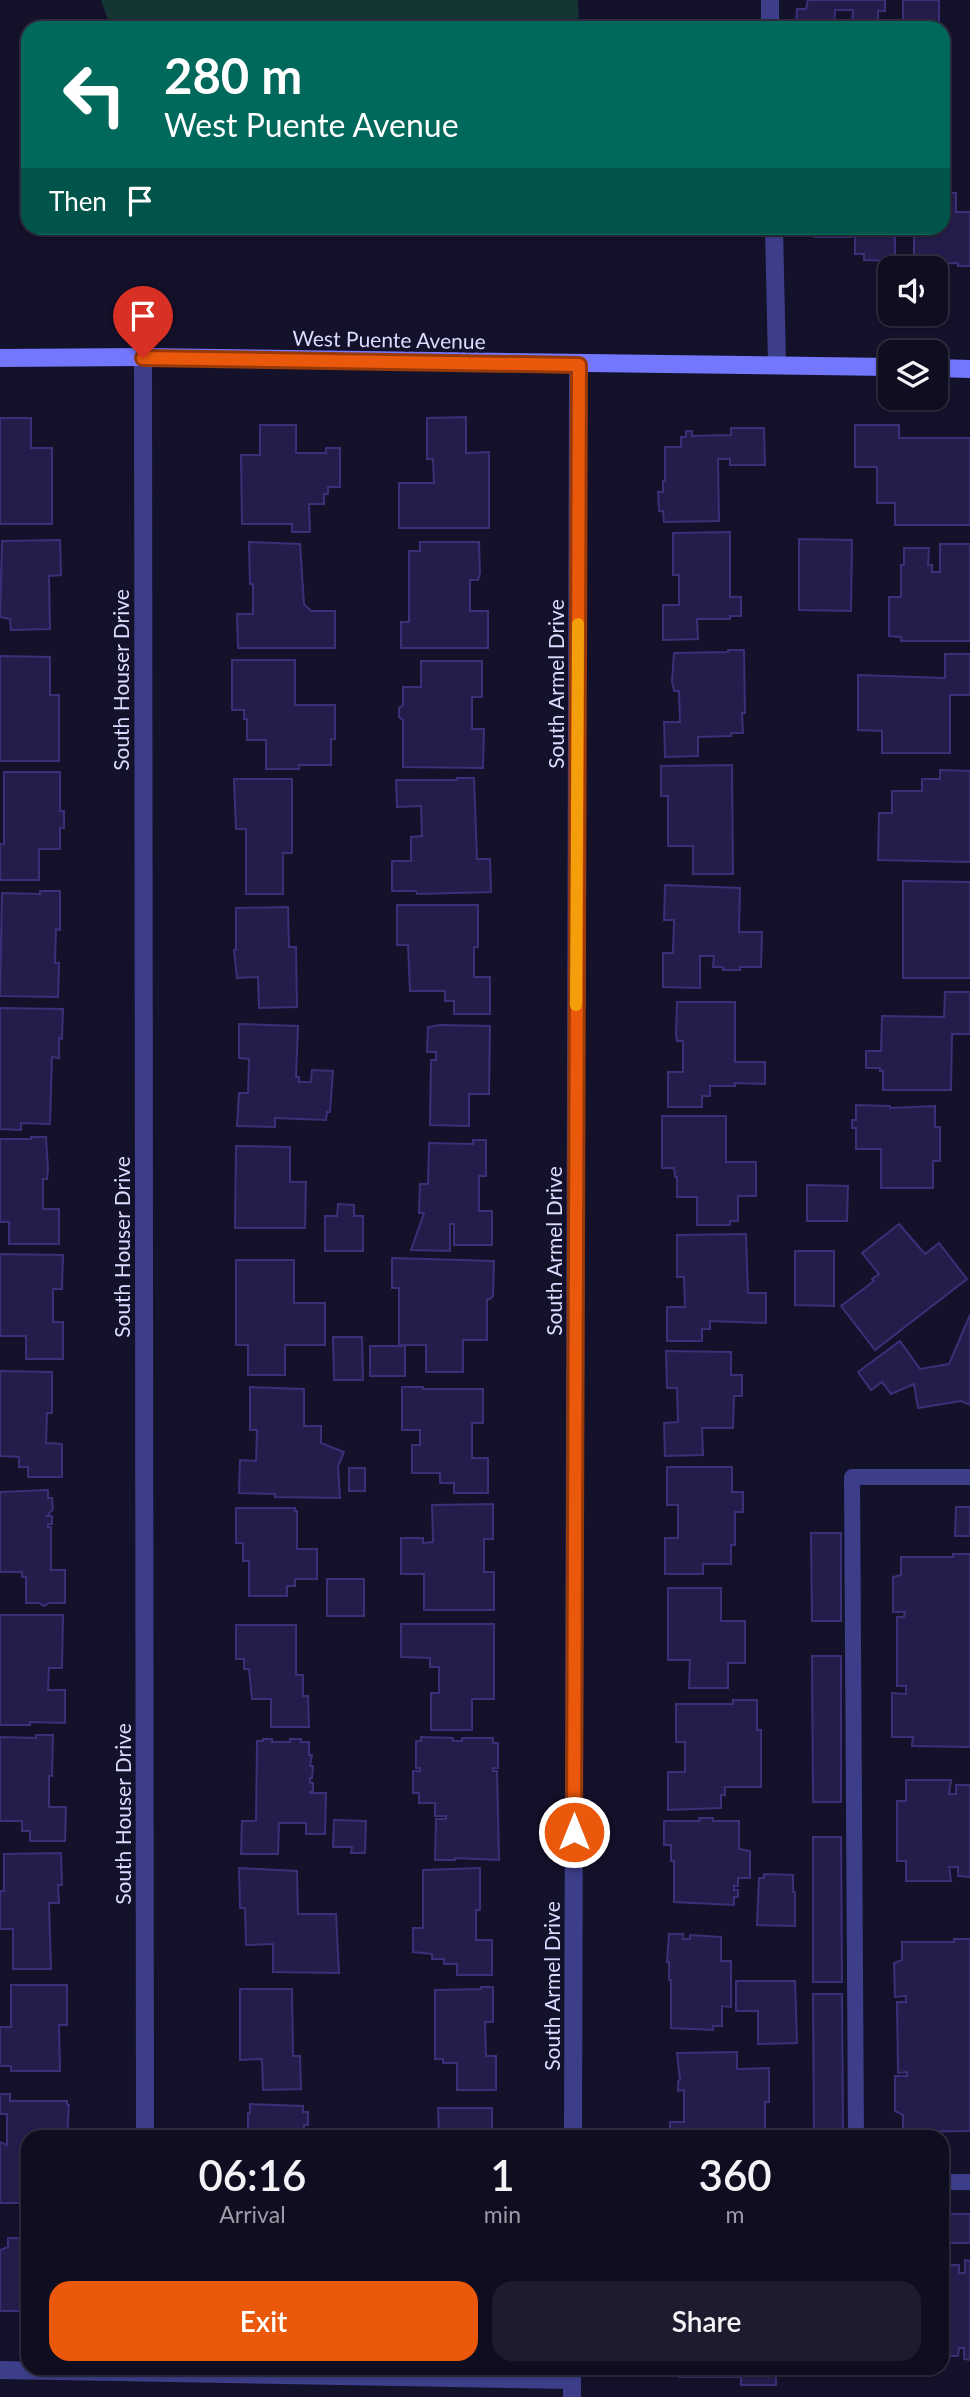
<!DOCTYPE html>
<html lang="en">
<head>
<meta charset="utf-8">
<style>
	:root { --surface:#0f0d20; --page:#1d1b2d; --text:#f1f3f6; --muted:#9b9ca5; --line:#2f2d3e; --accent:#ea580c }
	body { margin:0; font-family:Lato,sans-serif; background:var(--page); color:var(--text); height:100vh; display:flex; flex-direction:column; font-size:26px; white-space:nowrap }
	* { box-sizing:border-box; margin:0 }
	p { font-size:23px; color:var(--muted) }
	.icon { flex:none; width:38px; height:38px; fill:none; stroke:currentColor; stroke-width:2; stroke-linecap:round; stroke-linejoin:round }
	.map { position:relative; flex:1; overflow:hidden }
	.side { position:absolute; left:21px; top:2130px; width:928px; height:245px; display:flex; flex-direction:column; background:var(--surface); border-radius:21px; box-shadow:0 2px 5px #0004,0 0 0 2px var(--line) }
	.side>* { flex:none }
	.top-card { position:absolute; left:21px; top:21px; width:929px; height:214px; border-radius:21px; box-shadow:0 2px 5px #0004,0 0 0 2px var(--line); background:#00695c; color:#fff; overflow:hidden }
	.tools { position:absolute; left:878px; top:256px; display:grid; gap:14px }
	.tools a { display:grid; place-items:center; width:70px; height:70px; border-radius:14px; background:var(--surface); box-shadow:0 2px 5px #0004,0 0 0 2px var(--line); font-size:35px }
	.pin { position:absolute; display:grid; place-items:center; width:60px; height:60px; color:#fff; margin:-72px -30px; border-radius:50% 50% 50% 0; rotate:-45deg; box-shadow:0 0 7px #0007 }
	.pin .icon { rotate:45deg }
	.me { position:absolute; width:77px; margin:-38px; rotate:0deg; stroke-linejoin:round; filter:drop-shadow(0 0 5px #0008) }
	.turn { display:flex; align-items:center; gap:24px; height:147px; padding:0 28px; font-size:32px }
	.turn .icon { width:91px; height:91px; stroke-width:2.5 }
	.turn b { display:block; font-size:49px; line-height:60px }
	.then { display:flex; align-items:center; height:66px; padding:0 28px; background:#0003; gap:14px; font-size:26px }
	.eta { display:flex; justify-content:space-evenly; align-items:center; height:119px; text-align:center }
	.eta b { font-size:42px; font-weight:600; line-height:49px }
	.action { display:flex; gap:14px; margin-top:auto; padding:14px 28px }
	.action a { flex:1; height:80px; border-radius:21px; background:var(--accent); color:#fff; font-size:28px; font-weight:600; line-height:80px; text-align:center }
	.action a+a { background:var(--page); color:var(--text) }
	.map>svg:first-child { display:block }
</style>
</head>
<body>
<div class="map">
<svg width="970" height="2397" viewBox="0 0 970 2397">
	<rect width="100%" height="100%" fill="#14112b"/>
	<polygon fill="#143532" points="101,0 578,0 579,28 115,28 107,17"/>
	<g fill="#241d4b" stroke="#3a3077" stroke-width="2">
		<polygon points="808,0 885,0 885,11 878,11 878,27 852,27 853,10 835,10 834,28 796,28 797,9 806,9"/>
		<rect x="903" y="0" width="36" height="28"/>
		<polygon points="943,193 956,193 956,212 970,212 970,266 958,266 958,263 914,264 914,228 943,228"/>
		<polygon points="814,228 893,228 893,232 895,232 895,261 864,260 864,254 855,254 855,237 814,237"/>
		<polygon points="466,417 466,453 489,452 489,528 399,528 399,483 434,483 433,459 427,459 427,418"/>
		<polygon points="0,418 31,418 31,448 52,448 52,524 0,524"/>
		<polygon points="260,425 296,425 296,453 326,453 326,448 340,448 340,487 328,487 328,494 324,494 324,504 309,504 310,532 292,532 292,524 242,524 241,455 260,455"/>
		<polygon points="855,425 899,425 899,438 970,438 970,525 895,525 895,503 877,503 877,467 855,467"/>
		<polygon points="731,428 764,428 765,465 730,465 730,459 718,459 719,521 664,522 663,511 659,511 658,492 663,492 663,481 665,481 665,447 681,447 681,437 686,437 686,431 692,431 692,436 731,435"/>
		<polygon points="730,532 730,597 741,597 741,616 730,616 730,619 697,619 698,639 663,640 663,605 679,605 679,575 673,575 673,533"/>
		<polygon points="799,539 852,540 851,611 799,610"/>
		<polygon points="60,540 61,575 49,576 50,629 11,630 10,619 0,617 2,541"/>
		<polygon points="249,542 300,544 304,604 311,611 335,611 335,648 238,648 237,614 253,614 253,584 250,584"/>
		<polygon points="420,542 479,542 480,573 478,580 470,580 470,611 488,611 488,648 401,648 401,622 409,622 409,551 420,551"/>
		<polygon points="940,544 970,544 970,641 901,641 901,637 889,636 889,597 901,597 901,565 904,565 904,548 929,548 928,565 932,565 932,572 940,572"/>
		<polygon points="728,650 744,650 745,713 742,713 743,733 731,733 731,736 698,737 698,756 665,757 664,722 680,722 679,691 674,691 672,681 674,653 728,652"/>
		<polygon points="945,654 970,654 970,695 950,695 950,753 882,753 882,731 858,730 858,675 945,678"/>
		<polygon points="0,656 50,657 50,695 59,695 59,761 0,761"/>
		<polygon points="232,660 295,660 295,705 335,705 335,739 331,739 331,765 299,765 299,769 266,769 266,740 247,740 247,719 244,719 244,710 232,710"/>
		<polygon points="421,661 482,661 482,697 472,697 472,729 484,729 483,768 403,767 403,720 399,717 399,708 403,705 403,687 421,687"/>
		<polygon points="732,765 733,874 693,874 693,846 668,846 668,796 661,796 661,766"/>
		<polygon points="940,770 970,771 970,862 878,860 879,813 892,813 892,791 922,791 922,779 940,779"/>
		<polygon points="4,772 60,772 60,811 64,811 64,828 60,828 60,849 39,849 39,880 0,880 0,844 4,844"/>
		<polygon points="457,778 474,778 477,859 490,859 491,892 417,894 416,891 392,891 392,861 411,861 411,837 422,836 421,806 397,807 396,780 457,780"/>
		<polygon points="234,779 292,779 292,853 283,853 283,894 246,894 246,829 236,829"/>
		<polygon points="903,881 970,882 970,978 903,978"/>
		<polygon points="665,885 740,888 739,932 762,932 761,967 740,967 740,970 723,970 723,967 713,967 714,956 700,956 700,988 663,987 663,953 673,953 674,920 664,920"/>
		<polygon points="40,891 60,891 60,930 56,929 55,963 59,963 58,997 0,996 2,893 40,894"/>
		<polygon points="397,905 478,905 478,947 474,947 474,977 490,977 490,1014 454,1014 454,1001 445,1001 445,991 410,991 408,945 397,945"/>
		<polygon points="288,907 289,947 296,947 297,1007 259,1008 258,977 237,978 234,950 236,950 236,908"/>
		<polygon points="945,992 970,992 970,1034 952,1034 951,1090 883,1090 883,1071 880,1071 880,1068 866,1068 866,1051 881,1051 882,1016 944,1017"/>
		<polygon points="677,1002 735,1002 735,1062 765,1062 765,1084 735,1083 735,1086 710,1086 710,1096 702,1096 702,1107 668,1107 668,1072 683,1072 683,1041 677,1041 676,1035"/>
		<polygon points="0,1008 63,1009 62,1039 59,1038 59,1058 52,1057 50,1124 21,1123 21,1130 0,1129"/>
		<polygon points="239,1024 298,1026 296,1077 299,1077 299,1082 311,1082 312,1070 333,1071 330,1112 327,1112 326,1120 275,1118 275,1127 237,1126 239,1093 248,1093 249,1059 239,1058"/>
		<polygon points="440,1025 490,1026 489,1094 469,1094 469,1126 430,1125 431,1060 436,1060 436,1052 427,1052 428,1027"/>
		<polygon points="856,1105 890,1106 890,1108 935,1106 935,1127 940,1127 940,1161 933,1161 933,1188 881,1188 881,1149 856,1149 856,1128 852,1128 852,1120 856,1120"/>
		<polygon points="662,1116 726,1116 726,1162 756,1162 756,1196 738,1196 738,1221 730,1221 730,1225 697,1225 697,1197 677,1197 677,1177 675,1177 674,1168 662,1168"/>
		<polygon points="31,1137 46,1137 48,1169 47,1179 43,1179 43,1209 59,1209 59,1244 9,1244 9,1222 0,1222 0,1139 31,1139"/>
		<polygon points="473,1140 486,1140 486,1176 479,1176 479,1211 492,1211 492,1245 454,1245 454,1224 450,1224 450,1251 411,1250 424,1213 419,1213 420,1184 428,1184 429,1143 473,1144"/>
		<polygon points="236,1146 290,1147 290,1182 306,1182 305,1228 235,1228"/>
		<polygon points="807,1185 848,1186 847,1221 807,1221"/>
		<polygon points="338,1204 354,1205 354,1216 363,1216 363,1251 325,1251 325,1216 337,1216"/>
		<polygon points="899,1224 925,1254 939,1243 967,1279 875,1350 841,1306 874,1281 872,1279 879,1274 862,1253"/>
		<polygon points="746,1234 748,1293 766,1293 766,1323 710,1321 710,1329 702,1329 702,1341 667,1341 667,1307 685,1307 684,1277 677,1277 677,1235"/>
		<polygon points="795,1251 834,1251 834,1306 795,1305"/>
		<polygon points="0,1254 63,1255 62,1289 53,1289 53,1322 63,1322 63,1359 26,1359 26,1336 0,1336"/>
		<polygon points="392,1258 494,1261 493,1296 490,1299 487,1299 487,1340 463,1340 463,1372 426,1372 426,1345 399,1345 399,1288 392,1288"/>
		<polygon points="236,1260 294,1260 294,1303 325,1303 325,1345 285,1345 285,1375 248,1375 248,1345 236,1345"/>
		<polygon points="970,1315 970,1405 961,1401 918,1408 914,1384 891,1394 882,1382 871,1390 858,1372 900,1341 920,1369 949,1364"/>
		<polygon points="333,1337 362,1337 363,1380 334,1380"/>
		<rect x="370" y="1346" width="35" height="30"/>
		<polygon points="666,1351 731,1352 731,1375 742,1375 742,1396 734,1396 733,1428 702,1428 703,1455 665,1456 664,1423 678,1422 677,1388 667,1388"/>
		<polygon points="0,1371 52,1372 52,1413 47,1413 46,1443 62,1444 62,1477 28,1477 28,1467 19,1467 19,1457 0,1456"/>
		<polygon points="250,1387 304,1389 304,1426 321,1426 321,1443 344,1452 338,1466 340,1498 275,1497 275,1494 239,1493 240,1460 256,1461 257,1430 250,1430"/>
		<polygon points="402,1387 423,1387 423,1389 483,1389 483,1423 472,1423 472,1458 488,1458 488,1493 454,1493 454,1483 440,1483 440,1473 412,1473 412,1445 420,1445 420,1430 402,1430"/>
		<polygon points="667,1467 732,1467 732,1492 743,1492 743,1512 735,1512 735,1545 731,1545 731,1564 703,1564 703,1574 665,1574 665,1538 678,1538 678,1505 667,1505"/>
		<rect x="349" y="1468" width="16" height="23"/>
		<polygon points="48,1490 48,1498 52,1498 53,1509 47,1516 52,1516 52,1524 48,1524 48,1527 51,1527 51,1570 65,1570 65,1603 49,1603 44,1606 39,1603 26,1603 26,1577 22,1577 22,1572 0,1572 0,1492"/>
		<polygon points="493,1504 493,1539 484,1539 484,1572 494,1572 494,1610 424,1610 424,1574 401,1574 401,1538 423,1538 423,1543 433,1542 432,1505"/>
		<polygon points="956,1507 970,1507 970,1536 955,1536"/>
		<polygon points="236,1508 295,1508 295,1511 297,1511 297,1549 317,1549 317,1579 295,1579 295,1586 287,1586 287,1596 249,1596 249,1561 243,1561 243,1543 236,1543"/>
		<polygon points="811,1533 841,1533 841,1621 812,1621"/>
		<polygon points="953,1554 970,1554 970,1747 912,1746 913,1737 892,1737 892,1693 906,1694 906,1686 897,1686 897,1617 904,1617 905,1612 893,1612 893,1577 901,1575 901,1557 953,1557"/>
		<rect x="327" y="1579" width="37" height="37"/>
		<polygon points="668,1588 721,1588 721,1621 745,1621 745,1663 728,1663 728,1688 689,1688 690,1660 668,1660"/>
		<polygon points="0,1615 63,1615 62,1668 49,1668 48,1690 65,1690 65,1723 30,1722 30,1725 0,1725"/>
		<polygon points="401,1624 494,1624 494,1699 472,1699 472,1730 431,1730 431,1693 439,1693 439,1667 430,1667 430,1658 401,1657"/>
		<polygon points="236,1625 296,1625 296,1675 303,1675 303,1696 308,1696 309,1727 271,1727 271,1699 252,1699 249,1669 244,1669 244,1659 236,1659"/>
		<polygon points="812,1656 841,1656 841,1802 813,1802"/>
		<polygon points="733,1700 757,1700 757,1730 761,1730 761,1787 725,1787 725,1795 721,1795 721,1808 668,1810 668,1772 685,1772 685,1742 676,1742 676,1704 733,1704"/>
		<polygon points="36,1735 53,1735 52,1776 49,1776 49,1807 66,1807 65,1841 30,1841 30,1831 22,1831 22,1821 0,1821 0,1737 36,1738"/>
		<polygon points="421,1737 453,1738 453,1741 462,1741 462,1738 493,1738 493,1743 498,1743 498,1768 493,1768 493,1771 497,1771 499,1860 455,1858 455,1860 435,1860 436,1819 446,1819 446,1816 435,1816 435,1803 419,1803 419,1793 413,1793 413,1771 420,1771 420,1768 416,1768 416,1741 421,1741"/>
		<polygon points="263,1739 272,1739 272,1742 290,1742 290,1739 301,1739 301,1742 309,1742 309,1755 312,1755 310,1766 313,1766 312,1778 310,1778 310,1783 313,1783 313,1791 309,1793 326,1793 325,1834 306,1834 306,1823 279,1823 278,1854 241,1854 242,1821 256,1821 257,1741 263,1741"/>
		<polygon points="906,1780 951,1780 949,1794 956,1794 956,1785 970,1785 970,1877 958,1876 958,1867 949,1867 951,1881 906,1881 906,1861 897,1861 897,1801 906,1801"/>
		<polygon points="699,1818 713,1818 713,1821 739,1821 739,1849 750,1851 750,1878 738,1878 738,1886 734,1886 734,1890 738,1890 738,1897 734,1897 734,1905 674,1902 674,1861 671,1861 671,1845 664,1845 664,1821 700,1821"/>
		<polygon points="334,1820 366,1821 365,1853 351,1853 352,1847 333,1847"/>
		<polygon points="813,1837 841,1837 842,1982 813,1982"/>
		<polygon points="61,1853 62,1885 58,1885 59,1903 49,1903 51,1969 13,1969 13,1929 0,1929 0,1891 4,1891 4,1854"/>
		<polygon points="239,1868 297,1871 298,1914 336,1914 339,1973 273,1972 273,1944 246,1945 245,1908 240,1908"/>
		<polygon points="480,1868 480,1910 476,1910 476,1940 492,1940 492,1975 457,1975 457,1964 444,1964 444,1959 432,1959 432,1954 413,1952 413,1928 423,1928 423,1870"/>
		<polygon points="764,1874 793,1875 793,1892 795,1892 795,1926 757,1925 759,1878 764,1878"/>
		<polygon points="669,1934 683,1934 683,1939 690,1939 690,1935 721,1937 721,1961 731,1961 731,2007 722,2006 722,2026 713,2026 713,2030 671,2028 671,1980 669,1980 669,1962 667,1962"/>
		<polygon points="954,1939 970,1939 970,2131 903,2132 903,2115 895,2111 895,2076 907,2076 907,2072 898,2073 897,2002 906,2002 906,1996 895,1997 894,1963 902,1960 902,1942 954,1942"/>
		<polygon points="736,1981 795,1981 797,2043 758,2044 758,2011 736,2011"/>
		<polygon points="11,1985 67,1985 67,2025 59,2025 60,2071 11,2071 11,2066 0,2066 0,2027 11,2027"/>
		<polygon points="481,1987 493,1987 493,2022 485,2022 486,2056 496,2056 496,2090 457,2090 457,2063 443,2063 443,2059 435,2059 435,1990 481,1989"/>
		<polygon points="240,1989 292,1989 293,2056 300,2056 301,2089 263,2090 262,2059 240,2060"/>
		<polygon points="813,1994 842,1994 843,2137 814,2137"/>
		<polygon points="737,2052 737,2069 769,2068 769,2102 765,2102 765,2137 670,2137 670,2122 684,2122 684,2090 678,2091 678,2081 680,2080 677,2053"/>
		<polygon points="0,2094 10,2094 10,2101 67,2101 67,2105 69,2105 67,2136 28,2137 28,2203 0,2203 0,2142 7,2145 7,2114 0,2114"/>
		<polygon points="250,2104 303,2106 303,2112 308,2112 308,2125 304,2125 304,2137 248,2136 248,2113 250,2113"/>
		<polygon points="438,2108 492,2108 492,2137 439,2137"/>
		<rect x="942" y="2214" width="28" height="29"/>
		<polygon points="8,2238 28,2238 28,2311 0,2311 0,2250 8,2247"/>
		<polygon points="965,2260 970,2261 970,2360 964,2359 964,2348 959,2348 958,2356 942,2356 942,2265 959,2265 959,2273 965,2273"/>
		<polygon points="679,2368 776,2368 776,2385 741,2385 741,2377 679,2377"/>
	</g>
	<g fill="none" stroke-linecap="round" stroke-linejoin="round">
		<g stroke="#3d3e89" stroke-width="16">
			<polyline points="856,2137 852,1477 970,1477"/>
			<polyline points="942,2182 970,2182"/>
		</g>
		<g stroke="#3d3e89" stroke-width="18">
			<polyline points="770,0 770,28"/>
			<polyline points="774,228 777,364"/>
			<polyline points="143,357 145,2137"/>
			<polyline points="573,2137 578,364"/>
			<polyline points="0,2370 572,2380"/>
			<polyline points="572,2397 572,2368"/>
		</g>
		<g stroke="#7377fd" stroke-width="18">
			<polyline points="0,358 143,357 891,367"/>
			<polyline points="936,368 970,369"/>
		</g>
	</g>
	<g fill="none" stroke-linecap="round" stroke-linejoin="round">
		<g stroke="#983908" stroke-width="18">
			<polyline id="route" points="143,358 579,365 574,1832"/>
		</g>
		<use href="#route" stroke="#ea580c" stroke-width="12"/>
		<polyline stroke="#f59e0b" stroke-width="12" points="576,1005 578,624"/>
	</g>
	<g text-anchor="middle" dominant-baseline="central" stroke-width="7" stroke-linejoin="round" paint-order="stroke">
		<g font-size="21" fill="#dddbff" stroke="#14112b">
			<text transform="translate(389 339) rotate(1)">West Puente Avenue</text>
			<text transform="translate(120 680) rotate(-90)">South Houser Drive</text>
			<text transform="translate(555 684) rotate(-90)">South Armel Drive</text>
			<text transform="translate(121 1247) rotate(-90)">South Houser Drive</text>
			<text transform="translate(553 1251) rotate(-90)">South Armel Drive</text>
			<text transform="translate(122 1814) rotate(-90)">South Houser Drive</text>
			<text transform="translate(551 1986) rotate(-90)">South Armel Drive</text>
		</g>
	</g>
</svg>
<div class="tools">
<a><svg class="icon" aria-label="sound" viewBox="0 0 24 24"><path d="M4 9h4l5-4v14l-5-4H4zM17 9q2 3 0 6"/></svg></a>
<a><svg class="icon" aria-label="layers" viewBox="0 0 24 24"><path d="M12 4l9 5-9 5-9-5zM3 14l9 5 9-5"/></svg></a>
</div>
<div class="pin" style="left:143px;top:358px;background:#d93025"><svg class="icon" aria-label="arrive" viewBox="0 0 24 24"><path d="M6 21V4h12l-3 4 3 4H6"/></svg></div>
<svg class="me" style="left:574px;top:1832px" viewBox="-20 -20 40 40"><circle r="17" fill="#ea580c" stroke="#fff" stroke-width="3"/><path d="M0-11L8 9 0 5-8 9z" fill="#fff"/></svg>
<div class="top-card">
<div class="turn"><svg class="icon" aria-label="left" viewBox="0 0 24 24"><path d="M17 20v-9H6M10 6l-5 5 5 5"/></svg><div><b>280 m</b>West Puente Avenue</div></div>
<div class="then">Then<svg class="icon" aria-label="arrive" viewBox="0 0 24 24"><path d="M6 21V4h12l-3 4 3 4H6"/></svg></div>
</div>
<section class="side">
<div class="eta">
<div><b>06:16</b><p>Arrival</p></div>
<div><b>1</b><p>min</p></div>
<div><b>360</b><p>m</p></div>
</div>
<div class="action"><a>Exit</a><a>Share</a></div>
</section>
</div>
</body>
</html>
